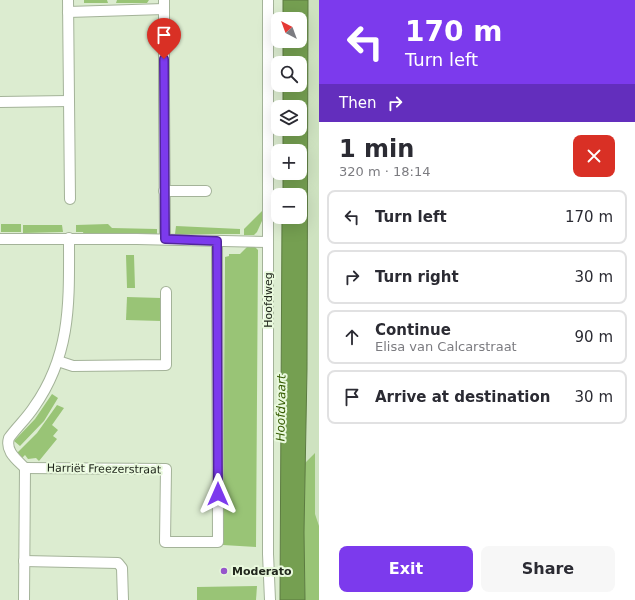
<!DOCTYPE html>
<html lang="en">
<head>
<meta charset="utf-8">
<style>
	:root { --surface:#fff; --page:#f7f7f7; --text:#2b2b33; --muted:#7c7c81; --line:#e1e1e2; --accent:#7c3aed }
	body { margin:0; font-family:"DejaVu Sans",sans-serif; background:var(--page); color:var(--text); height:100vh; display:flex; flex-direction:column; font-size:15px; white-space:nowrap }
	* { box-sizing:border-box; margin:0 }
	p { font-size:13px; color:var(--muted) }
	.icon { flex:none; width:22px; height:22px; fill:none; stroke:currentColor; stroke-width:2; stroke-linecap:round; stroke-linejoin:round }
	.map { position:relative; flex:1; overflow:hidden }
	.details { display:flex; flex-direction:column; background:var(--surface); width:316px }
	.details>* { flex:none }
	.guide { background:#7c3aed; color:#fff; overflow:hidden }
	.needle { width:26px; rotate:319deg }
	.buttons { position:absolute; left:271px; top:12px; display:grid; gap:8px }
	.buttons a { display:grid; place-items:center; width:36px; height:36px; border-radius:8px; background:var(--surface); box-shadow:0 4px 16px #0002; font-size:20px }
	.pin { position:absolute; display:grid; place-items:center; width:34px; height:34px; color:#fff; margin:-41px -17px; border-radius:50% 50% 50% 0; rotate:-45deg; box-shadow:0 0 4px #0007 }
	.pin .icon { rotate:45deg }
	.me { position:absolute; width:44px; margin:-22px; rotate:0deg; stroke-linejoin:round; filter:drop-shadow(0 0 3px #0008) }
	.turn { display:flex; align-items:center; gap:14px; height:84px; padding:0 20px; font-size:18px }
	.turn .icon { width:52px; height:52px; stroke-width:2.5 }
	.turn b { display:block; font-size:28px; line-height:34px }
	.then { display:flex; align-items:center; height:38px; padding:0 20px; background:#0003; gap:8px; font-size:15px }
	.round { display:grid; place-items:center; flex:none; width:42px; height:42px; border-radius:8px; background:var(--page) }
	.head { display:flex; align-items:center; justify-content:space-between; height:68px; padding:0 20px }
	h1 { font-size:24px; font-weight:700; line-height:30px }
	.button { display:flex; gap:8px; margin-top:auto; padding:8px 20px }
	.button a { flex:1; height:46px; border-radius:8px; background:var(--accent); color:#fff; font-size:16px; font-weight:700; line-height:46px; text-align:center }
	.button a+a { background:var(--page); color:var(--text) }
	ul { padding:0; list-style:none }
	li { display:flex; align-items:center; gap:12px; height:54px; margin:0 8px 6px; padding:0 12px; border:2px solid var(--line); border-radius:8px }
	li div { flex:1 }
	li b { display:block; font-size:15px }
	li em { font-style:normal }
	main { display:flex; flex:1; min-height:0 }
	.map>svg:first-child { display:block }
</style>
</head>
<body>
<main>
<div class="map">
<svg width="319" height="600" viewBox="0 0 319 600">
	<rect width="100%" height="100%" fill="#dcecd0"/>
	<polygon fill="#cee2c0" points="298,0 319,0 319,600 292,600 300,217 300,19"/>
	<g fill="#99c476">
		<polygon points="84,0 107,0 108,3 84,3"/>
		<polygon points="117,0 149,0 147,3 116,3"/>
		<polygon points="262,211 266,212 257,232 254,235 244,235 244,229"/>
		<rect x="1" y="224" width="20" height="8"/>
		<polygon points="108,224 112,228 157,229 157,235 84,235 83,232 76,232 76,225"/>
		<polygon points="23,225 62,225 63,232 23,233"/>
		<polygon points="176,226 240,229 240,234 175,234"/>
		<polygon points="248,246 255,247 258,250 256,547 223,545 225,257 229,256 229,254 240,254"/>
		<polygon points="126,255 134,255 135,288 127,288"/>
		<polygon points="127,297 161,298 161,321 126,320"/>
		<polygon points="52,394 58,398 44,421 20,446 14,441 35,419"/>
		<polygon points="57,405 64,408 52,425 58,430 53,436 57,439 39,461 36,458 28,459 25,455 22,458 17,453 37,433"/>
		<polygon points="315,453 315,514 319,526 319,600 305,600 304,532 305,463"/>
		<polygon points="257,586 256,600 197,600 197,587"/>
	</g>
	<polygon fill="#759f51" stroke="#5c7b41" points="283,0 308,0 307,369 304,532 305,600 280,600 282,217 300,217 300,195 283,195 283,173 300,173 300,151 283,151 283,129 300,129 300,107 283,107 283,85 300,85 300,63 283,63 283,41 300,41 300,19 283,19"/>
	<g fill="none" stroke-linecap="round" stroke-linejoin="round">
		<g stroke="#a4b399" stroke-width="12">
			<g id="street">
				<polyline points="68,0 70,199"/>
				<polyline points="164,0 164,99 165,239"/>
				<polyline points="268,0 268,554 270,600"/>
				<polyline points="68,12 164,9"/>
				<polyline points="0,102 69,101"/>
				<polyline points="164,191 206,191"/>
				<polyline points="0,239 137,239 268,242"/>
				<polyline points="58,361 73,366 166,365 166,292"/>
				<polyline points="25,468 166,469 165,542 218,542 217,241"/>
				<path d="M25 468C16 459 5 451 9 438 17 427 27 418 34 407 72 353 69 300 69 238"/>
				<polyline points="24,561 118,563 122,568 123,600"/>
				<polyline points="24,600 25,468"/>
			</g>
		</g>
		<use href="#street" stroke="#fff" stroke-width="10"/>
	</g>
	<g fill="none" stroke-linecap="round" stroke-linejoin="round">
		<g stroke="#51269a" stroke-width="10">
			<polyline id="route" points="164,59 165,239 217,241 218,494"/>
		</g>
		<use href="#route" stroke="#7c3aed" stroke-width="7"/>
	</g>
	<circle fill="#9655cb" stroke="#e9f9dd" stroke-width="1.5" cx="224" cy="571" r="4"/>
	<g text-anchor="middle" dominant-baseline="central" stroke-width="4" stroke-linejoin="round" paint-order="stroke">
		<g font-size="11" fill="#21271d" stroke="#e9f9dd">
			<text transform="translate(268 300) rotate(-90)">Hoofdweg</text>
			<text transform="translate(104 469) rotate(1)">Harriët Freezerstraat</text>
		</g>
		<g font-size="11" font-weight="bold" fill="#21271d" stroke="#e9f9dd" text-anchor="start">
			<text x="232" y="571">Moderato</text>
		</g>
		<g font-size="12" font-style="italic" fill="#345a01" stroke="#e9f9dd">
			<text transform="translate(281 408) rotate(-89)">Hoofdvaart</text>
		</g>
	</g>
</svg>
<div class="buttons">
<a><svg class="needle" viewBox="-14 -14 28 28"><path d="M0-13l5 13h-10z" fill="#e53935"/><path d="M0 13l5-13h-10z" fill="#7c7c81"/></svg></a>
<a><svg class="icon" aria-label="search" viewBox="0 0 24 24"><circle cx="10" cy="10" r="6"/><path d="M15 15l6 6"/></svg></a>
<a><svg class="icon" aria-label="layers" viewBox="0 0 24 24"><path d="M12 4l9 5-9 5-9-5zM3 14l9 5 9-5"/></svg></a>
<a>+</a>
<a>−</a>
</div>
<div class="pin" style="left:164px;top:59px;background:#d93025"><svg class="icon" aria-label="arrive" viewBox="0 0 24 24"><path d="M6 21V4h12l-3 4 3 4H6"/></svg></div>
<svg class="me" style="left:218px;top:494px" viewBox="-20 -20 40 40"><path d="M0-17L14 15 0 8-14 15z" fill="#7c3aed" stroke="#fff" stroke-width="4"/></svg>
</div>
<section class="details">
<div class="guide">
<div class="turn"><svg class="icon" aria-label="left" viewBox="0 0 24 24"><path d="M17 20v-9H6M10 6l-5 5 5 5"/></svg><div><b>170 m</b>Turn left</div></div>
<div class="then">Then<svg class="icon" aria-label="right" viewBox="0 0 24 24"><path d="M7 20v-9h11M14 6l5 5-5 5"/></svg></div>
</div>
<div class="head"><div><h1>1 min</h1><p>320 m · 18:14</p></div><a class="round" style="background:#d93025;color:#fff"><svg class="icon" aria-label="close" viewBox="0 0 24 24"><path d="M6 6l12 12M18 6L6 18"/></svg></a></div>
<ul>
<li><svg class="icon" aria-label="left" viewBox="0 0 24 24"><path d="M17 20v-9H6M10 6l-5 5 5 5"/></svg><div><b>Turn left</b></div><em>170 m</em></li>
<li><svg class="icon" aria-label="right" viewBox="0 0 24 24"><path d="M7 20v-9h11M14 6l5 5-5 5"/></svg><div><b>Turn right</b></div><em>30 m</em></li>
<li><svg class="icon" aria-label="ahead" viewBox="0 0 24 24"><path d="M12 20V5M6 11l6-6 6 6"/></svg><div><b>Continue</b><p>Elisa van Calcarstraat</p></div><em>90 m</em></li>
<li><svg class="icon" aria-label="arrive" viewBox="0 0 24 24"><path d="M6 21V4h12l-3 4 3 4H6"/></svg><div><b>Arrive at destination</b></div><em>30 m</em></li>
</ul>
<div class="button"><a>Exit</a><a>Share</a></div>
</section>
</main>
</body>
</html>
